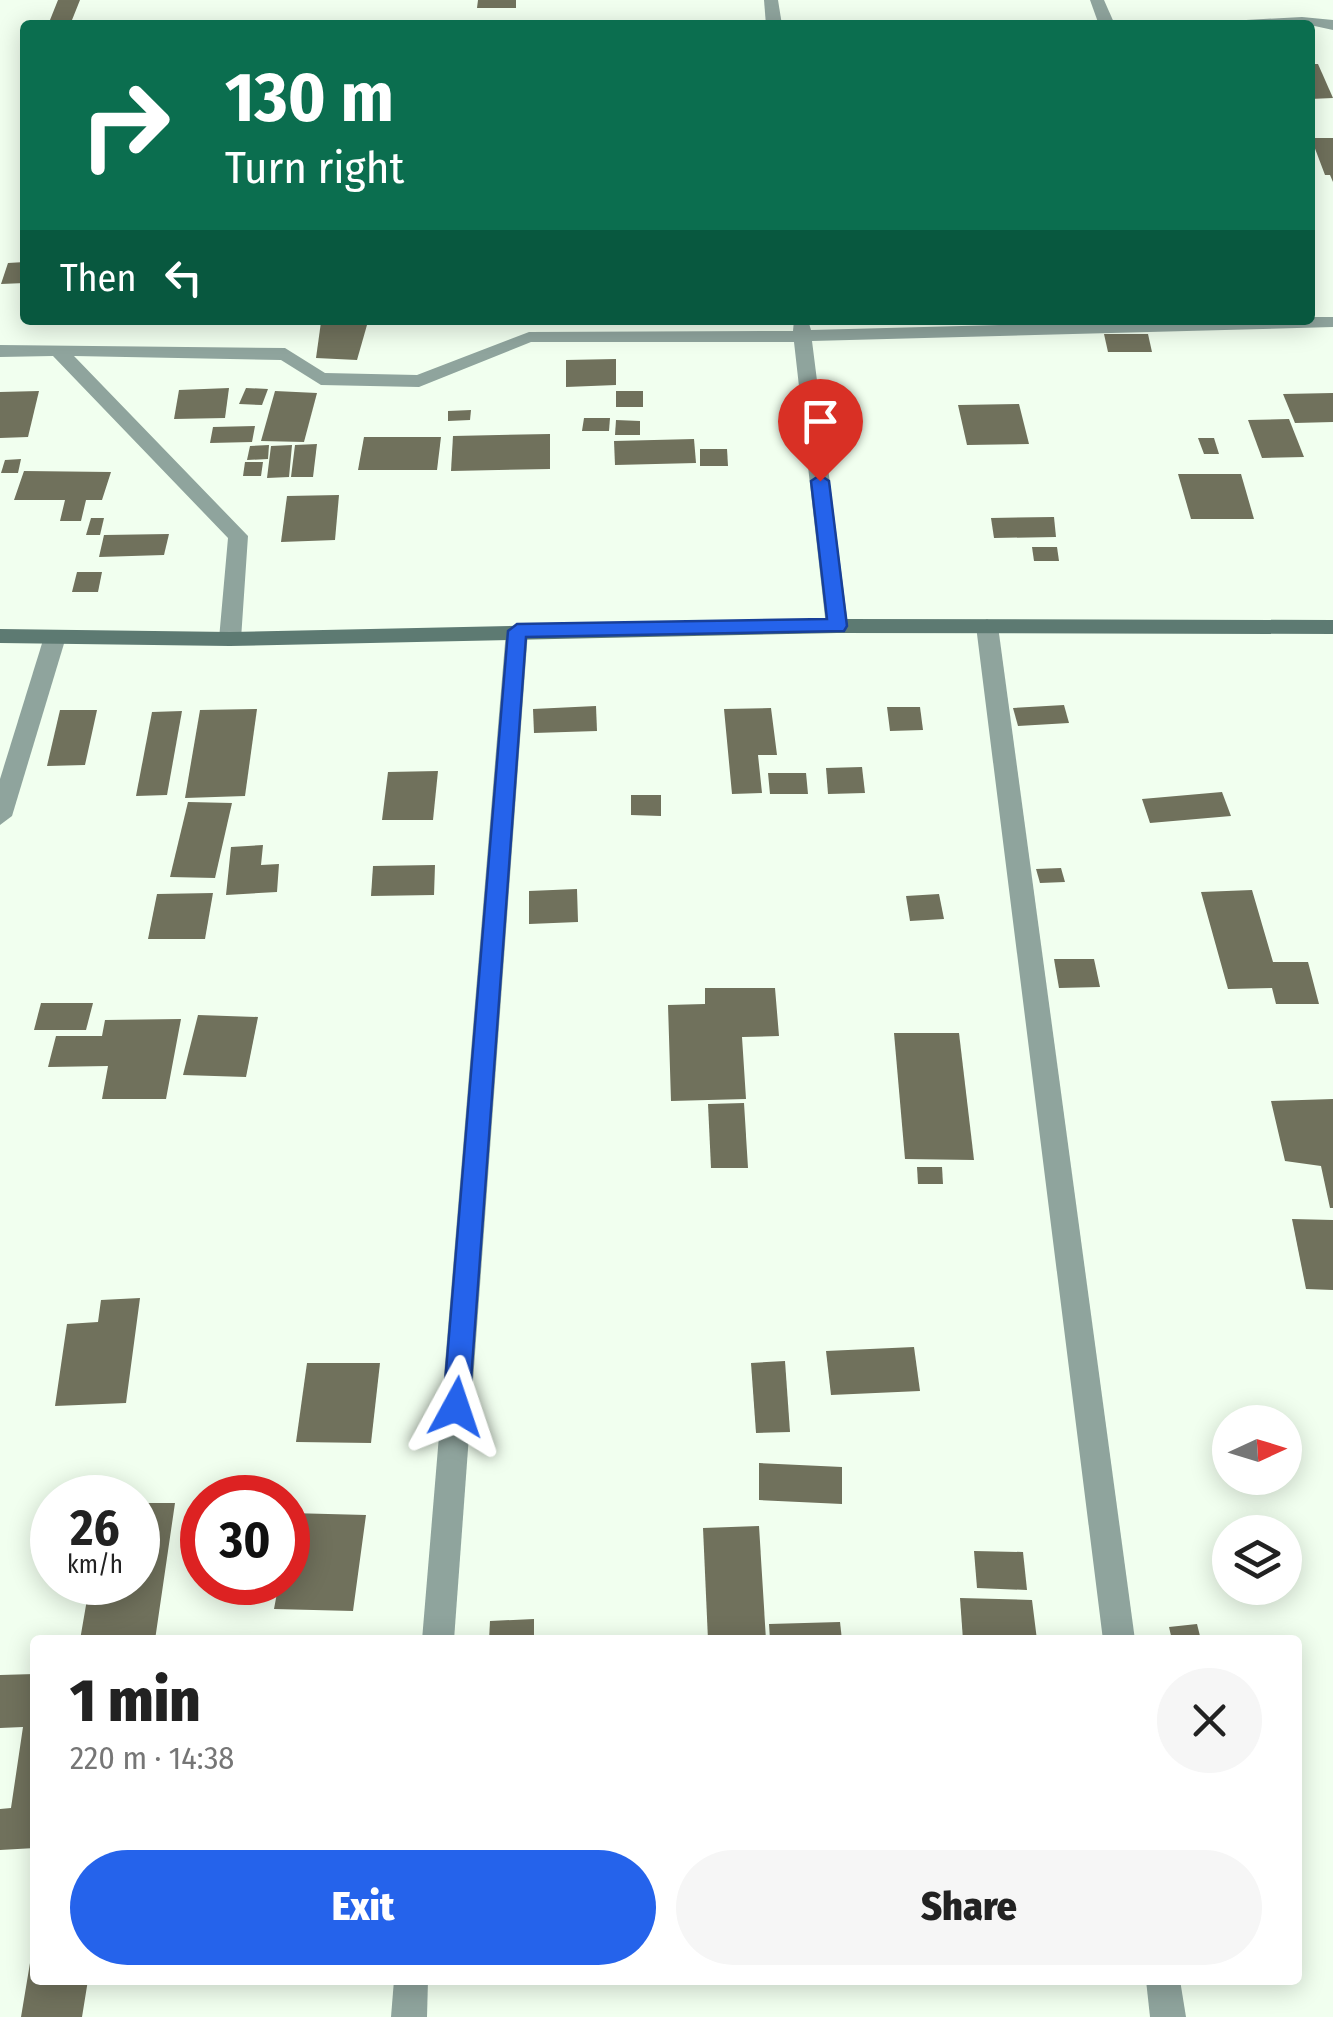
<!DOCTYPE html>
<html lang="en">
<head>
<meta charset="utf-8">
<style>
	:root { --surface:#fff; --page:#f6f6f6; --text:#222; --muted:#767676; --accent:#2563eb }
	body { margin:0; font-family:"Fira Sans Condensed",sans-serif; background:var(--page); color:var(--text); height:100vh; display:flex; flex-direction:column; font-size:38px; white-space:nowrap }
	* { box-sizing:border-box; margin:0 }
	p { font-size:32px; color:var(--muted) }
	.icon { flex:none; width:55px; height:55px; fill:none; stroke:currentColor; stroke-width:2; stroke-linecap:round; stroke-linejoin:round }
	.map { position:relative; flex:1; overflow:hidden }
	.details { position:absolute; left:30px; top:1635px; width:1272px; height:350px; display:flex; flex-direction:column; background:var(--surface); border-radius:10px; box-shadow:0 5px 25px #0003 }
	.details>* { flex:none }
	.top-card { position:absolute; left:20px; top:20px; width:1295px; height:305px; border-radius:10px; box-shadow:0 5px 25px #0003; background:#0b6e4f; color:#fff; overflow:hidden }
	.needle { width:65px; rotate:86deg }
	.fabs { position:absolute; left:1212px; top:1405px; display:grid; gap:20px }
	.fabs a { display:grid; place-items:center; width:90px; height:90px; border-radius:50%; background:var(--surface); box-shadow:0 5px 25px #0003; font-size:50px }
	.speed { position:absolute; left:30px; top:1475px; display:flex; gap:20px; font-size:50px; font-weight:700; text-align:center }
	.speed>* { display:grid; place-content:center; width:130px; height:130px; border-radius:50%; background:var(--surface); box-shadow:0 5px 25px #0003; line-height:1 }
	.speed small { font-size:25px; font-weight:400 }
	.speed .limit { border:15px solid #d22; background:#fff; color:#111 }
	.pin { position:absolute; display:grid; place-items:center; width:85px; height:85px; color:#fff; margin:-102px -42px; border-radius:50% 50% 50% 0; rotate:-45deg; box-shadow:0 0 10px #0007 }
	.pin .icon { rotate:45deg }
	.me { position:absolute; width:110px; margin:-55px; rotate:5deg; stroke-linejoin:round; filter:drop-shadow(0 0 8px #0008) }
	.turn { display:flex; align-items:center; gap:35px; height:210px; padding:0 40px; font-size:45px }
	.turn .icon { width:130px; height:130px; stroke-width:2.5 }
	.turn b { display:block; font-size:70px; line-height:85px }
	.then { display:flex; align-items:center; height:95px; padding:0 40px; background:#0003; gap:20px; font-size:38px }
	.round { display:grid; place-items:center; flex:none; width:105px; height:105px; border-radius:52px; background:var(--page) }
	.head { display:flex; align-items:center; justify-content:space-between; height:170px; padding:0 40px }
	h1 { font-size:60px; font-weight:800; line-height:75px }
	.button { display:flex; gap:20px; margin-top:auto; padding:20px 40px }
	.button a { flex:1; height:115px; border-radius:60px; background:var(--accent); color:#fff; font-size:40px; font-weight:800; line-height:115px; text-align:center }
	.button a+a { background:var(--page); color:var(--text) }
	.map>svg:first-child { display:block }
</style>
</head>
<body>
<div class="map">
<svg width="1333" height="2017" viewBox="0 0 1333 2017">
	<rect width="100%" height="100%" fill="#f1ffef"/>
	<g fill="#70715c">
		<polygon points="58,0 80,0 70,25 48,25"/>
		<polygon points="478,0 516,0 516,8 477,8"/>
		<polygon points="1310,64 1318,64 1333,98 1310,99"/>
		<polygon points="1311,138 1333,138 1333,182 1330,175 1325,175"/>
		<polygon points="25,262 25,283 1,284 8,263"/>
		<polygon points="321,322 367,325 357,360 316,358"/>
		<polygon points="1104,334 1148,334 1152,352 1108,352"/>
		<polygon points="616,359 616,385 566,387 566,360"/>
		<polygon points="229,388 225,418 174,419 179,390"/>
		<polygon points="246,388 268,389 262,405 239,404"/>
		<polygon points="39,391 28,437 0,438 0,392"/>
		<polygon points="275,391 317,393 304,442 261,441"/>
		<rect x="616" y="391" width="27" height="16"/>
		<polygon points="1333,393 1333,422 1295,423 1283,394"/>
		<polygon points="1019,404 1029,444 967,445 958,405"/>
		<polygon points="471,410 470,420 448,421 448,411"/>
		<polygon points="584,418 610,418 609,431 582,431"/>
		<polygon points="1289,419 1304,457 1262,458 1248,420"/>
		<polygon points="616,420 640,421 640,435 615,435"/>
		<polygon points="255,426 252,442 210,443 213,427"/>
		<polygon points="550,434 550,469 451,471 453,436"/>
		<polygon points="364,437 441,437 437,470 358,470"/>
		<polygon points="1198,438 1214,438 1219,454 1204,454"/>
		<polygon points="694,439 696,463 615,465 614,441"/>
		<polygon points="317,444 313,477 291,477 295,445"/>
		<polygon points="269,445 268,459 247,460 250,446"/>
		<polygon points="292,445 289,477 267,478 271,446"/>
		<polygon points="700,449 727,449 728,466 700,466"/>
		<polygon points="21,459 18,473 1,473 5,460"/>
		<polygon points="245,462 263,462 261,476 243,476"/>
		<polygon points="24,471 111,472 102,500 86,500 81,521 60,521 65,500 14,500"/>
		<polygon points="1178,474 1241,474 1254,519 1191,519"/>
		<polygon points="339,495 335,540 281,542 287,496"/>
		<polygon points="1054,517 1056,537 994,538 991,518"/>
		<polygon points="91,518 104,518 100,535 86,535"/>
		<polygon points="169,534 164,555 99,557 104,535"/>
		<polygon points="1032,547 1057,547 1059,561 1034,561"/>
		<polygon points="77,572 102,572 98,592 72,592"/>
		<polygon points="1064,705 1069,723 1018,726 1013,708"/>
		<polygon points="596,706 597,731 534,733 533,709"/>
		<polygon points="887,707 920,707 923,730 890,731"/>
		<polygon points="771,708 777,755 758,755 762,793 732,794 724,709"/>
		<polygon points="257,709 245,796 185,798 200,710"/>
		<polygon points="60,710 97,710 85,765 47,766"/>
		<polygon points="182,711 167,795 136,796 152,712"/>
		<polygon points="862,767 865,793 828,794 826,768"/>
		<polygon points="438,771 433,820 382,820 388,772"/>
		<polygon points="768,773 806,773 808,794 770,794"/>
		<polygon points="1222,792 1231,816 1150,823 1142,799"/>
		<polygon points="631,795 661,795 661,816 631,815"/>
		<polygon points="188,802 232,803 215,878 170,877"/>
		<polygon points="263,845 261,865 279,864 277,892 226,895 231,847"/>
		<polygon points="435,865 434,895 371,896 373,866"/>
		<polygon points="1061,868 1065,882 1040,883 1036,869"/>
		<polygon points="577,889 578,922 529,924 529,891"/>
		<polygon points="1252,890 1273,962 1308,962 1319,1004 1276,1004 1272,988 1228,989 1201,892"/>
		<polygon points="213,893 205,939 148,939 157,894"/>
		<polygon points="939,894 944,919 910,921 906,896"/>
		<polygon points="1054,959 1094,959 1100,987 1059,988"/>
		<polygon points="705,988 775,988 779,1036 742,1037 746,1099 671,1101 668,1005 705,1004"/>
		<polygon points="41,1003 93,1003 86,1030 34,1030"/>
		<polygon points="198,1015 258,1017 246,1077 183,1075"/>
		<polygon points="181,1019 166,1099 102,1099 108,1066 48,1067 56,1036 102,1036 105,1020"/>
		<polygon points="894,1033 959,1033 974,1160 905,1159"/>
		<polygon points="1333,1099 1333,1208 1330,1208 1321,1166 1285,1161 1271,1101"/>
		<polygon points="744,1103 748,1168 711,1168 708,1104"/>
		<polygon points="917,1167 942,1167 943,1184 918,1184"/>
		<polygon points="1292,1219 1333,1220 1333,1290 1306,1289"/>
		<polygon points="140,1298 126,1403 55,1406 67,1324 98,1322 101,1300"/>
		<polygon points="914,1347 920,1391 831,1395 826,1351"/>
		<polygon points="785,1361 790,1432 756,1433 751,1363"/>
		<polygon points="307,1363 380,1363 371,1443 296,1442"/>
		<polygon points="759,1463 842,1467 842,1504 759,1500"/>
		<polygon points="138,1503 175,1503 155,1640 80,1640 90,1582 138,1582"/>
		<polygon points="290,1513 366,1515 353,1611 274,1609 279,1582 288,1582"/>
		<polygon points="759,1526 766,1640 708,1640 703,1528"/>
		<polygon points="974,1551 1023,1552 1027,1590 977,1588"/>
		<polygon points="960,1598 1032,1600 1037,1640 963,1640"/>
		<polygon points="534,1619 534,1640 489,1640 490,1621"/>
		<polygon points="840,1622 842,1640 770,1640 769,1624"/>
		<polygon points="1197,1624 1201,1640 1172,1640 1169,1627"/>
		<polygon points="35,1674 35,1848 0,1850 0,1809 11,1808 23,1727 0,1728 0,1675"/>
		<polygon points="33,1945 35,1980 88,1980 82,2017 21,2017"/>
	</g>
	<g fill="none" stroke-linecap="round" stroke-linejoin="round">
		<g fill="#8fa49d" fill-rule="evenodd">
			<polygon points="764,0 778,0 782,25 766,25"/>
			<polygon points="1090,0 1104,0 1115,25 1099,25"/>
			<polygon points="1302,17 1333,20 1333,30 1310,25 1238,25 1246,20"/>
			<polygon points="1310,317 1333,317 1333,327 812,341 848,626 837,633 826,626 794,342 531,342 419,387 321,385 281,360 74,356 248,536 241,639 230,646 219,639 228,538 53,356 0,357 0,345 285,348 325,373 417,375 529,332 793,331 794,320 808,320 811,330"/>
			<polygon points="987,619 998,626 1135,1640 1103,1640 976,626"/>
			<polygon points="517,624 528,631 454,1640 422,1640 506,631"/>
			<polygon points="55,630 66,637 12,816 0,825 0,779 44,637"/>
			<polygon points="394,1980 428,1980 427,2017 391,2017"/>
			<polygon points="1146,1980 1180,1980 1186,2017 1150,2017"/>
		</g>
		<polygon fill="#5d7a72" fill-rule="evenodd" points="837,619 1333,620 1333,634 837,633 230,646 0,643 0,629 230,632"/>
	</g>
	<polygon fill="#2563eb" stroke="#184099" stroke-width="2.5" points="820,475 829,481 847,626 844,631 526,637 469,1407 466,1416 456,1420 447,1416 443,1407 508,631 517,624 827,619 811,481"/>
</svg>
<div class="fabs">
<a><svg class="needle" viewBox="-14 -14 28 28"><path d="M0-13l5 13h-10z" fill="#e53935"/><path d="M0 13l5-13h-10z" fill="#767676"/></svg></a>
<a><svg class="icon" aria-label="layers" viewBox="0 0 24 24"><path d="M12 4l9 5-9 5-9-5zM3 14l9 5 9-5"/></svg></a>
</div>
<div class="speed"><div>26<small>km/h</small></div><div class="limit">30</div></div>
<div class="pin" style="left:820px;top:481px;background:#d93025"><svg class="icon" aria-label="arrive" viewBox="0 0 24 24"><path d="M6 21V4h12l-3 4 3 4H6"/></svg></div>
<svg class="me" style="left:456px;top:1407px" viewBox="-20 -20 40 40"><path d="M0-17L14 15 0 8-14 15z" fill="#2563eb" stroke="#fff" stroke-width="4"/></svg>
<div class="top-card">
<div class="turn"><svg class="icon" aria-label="right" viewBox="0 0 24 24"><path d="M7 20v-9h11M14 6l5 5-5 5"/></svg><div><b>130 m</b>Turn right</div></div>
<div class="then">Then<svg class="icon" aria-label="left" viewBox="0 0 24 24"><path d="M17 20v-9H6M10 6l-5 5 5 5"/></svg></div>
</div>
<section class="details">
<div class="head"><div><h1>1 min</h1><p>220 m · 14:38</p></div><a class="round"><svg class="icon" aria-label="close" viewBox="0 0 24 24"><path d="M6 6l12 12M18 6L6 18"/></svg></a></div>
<div class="button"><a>Exit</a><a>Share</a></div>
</section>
</div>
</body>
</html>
